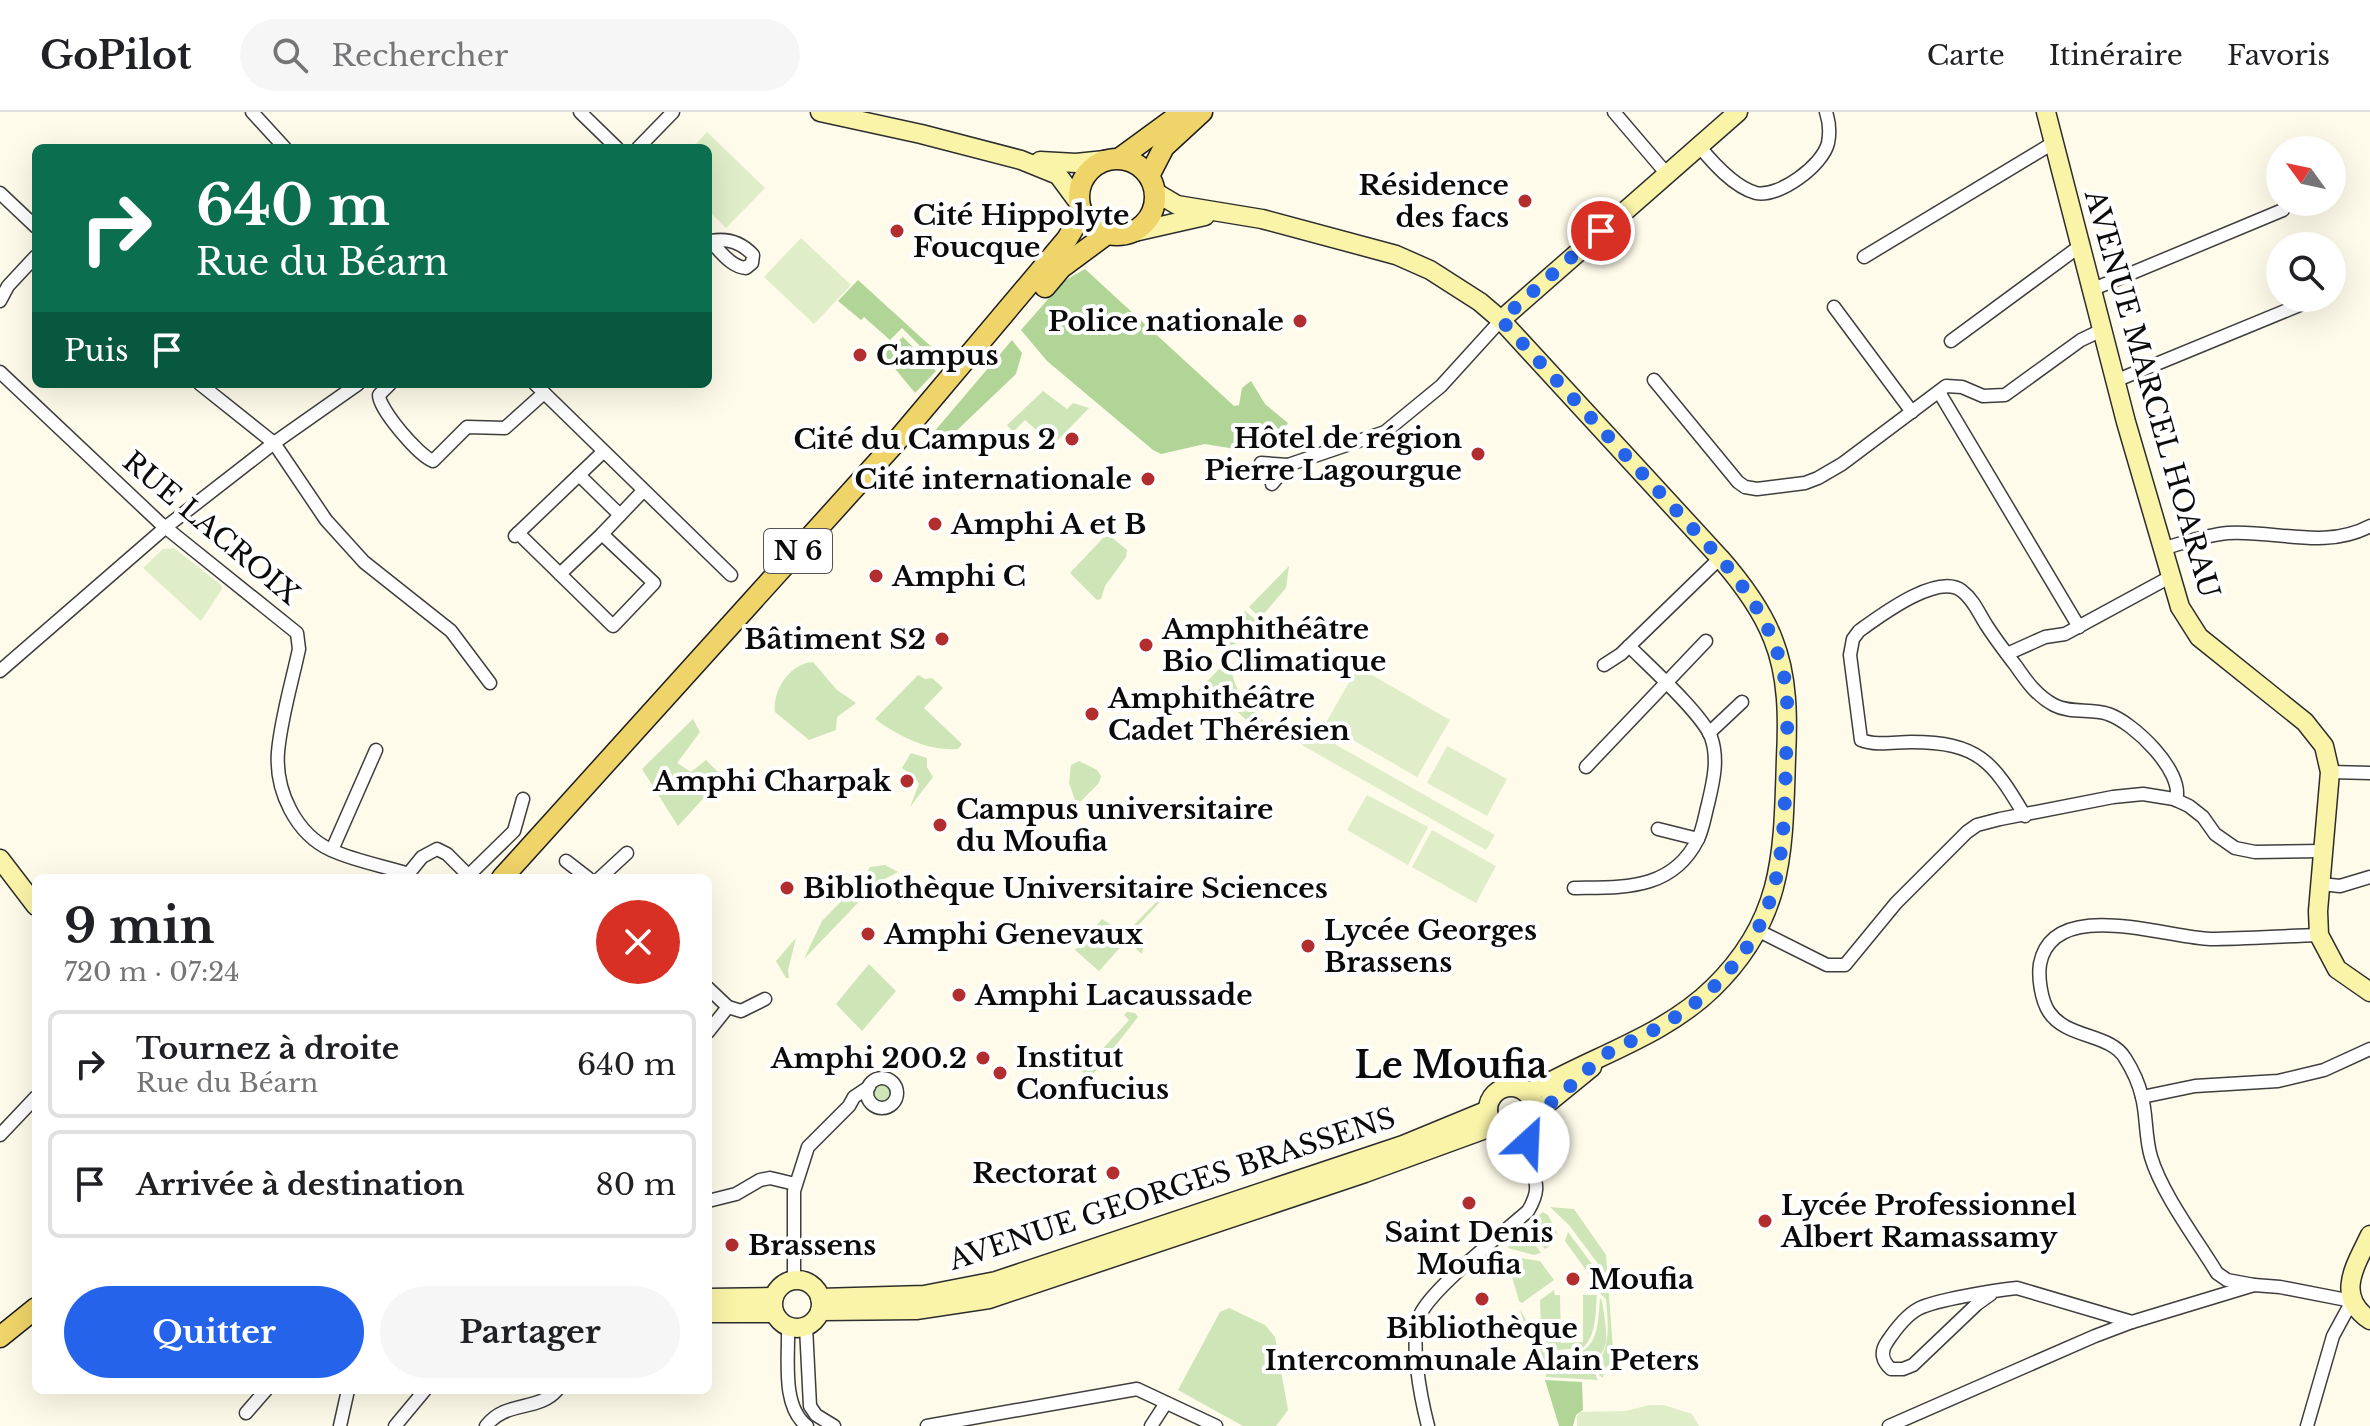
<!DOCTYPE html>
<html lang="fr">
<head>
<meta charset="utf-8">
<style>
	:root { --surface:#fff; --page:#f6f6f6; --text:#202124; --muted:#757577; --line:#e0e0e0; --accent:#2563eb }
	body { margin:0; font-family:"Libre Baskerville",serif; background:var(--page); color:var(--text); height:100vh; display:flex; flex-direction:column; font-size:30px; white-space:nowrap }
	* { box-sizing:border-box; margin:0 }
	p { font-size:26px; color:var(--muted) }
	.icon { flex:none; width:44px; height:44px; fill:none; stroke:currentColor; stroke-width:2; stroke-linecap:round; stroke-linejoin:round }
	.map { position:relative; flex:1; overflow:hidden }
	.drawer { position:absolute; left:32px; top:762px; width:680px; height:520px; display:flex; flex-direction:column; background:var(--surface); border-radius:12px; box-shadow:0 8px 32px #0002 }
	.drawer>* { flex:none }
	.guide { position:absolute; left:32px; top:32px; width:680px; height:244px; border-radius:12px; box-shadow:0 8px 32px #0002; background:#0b6e4f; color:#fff; overflow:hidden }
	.needle { width:52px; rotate:303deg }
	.tools { position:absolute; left:2266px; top:24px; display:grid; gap:16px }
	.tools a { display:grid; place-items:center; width:80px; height:80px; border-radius:50%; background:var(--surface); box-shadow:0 8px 32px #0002; font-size:40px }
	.pin { position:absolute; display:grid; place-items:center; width:68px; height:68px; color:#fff; margin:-34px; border:4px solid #fff; border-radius:50%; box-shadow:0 2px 8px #0007 }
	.me { position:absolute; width:88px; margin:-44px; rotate:25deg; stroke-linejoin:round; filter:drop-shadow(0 0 6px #0008) }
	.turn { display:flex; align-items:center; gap:28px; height:168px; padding:0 32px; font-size:36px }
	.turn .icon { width:104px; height:104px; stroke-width:2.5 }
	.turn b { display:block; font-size:56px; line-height:68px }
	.then { display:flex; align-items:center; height:76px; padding:0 32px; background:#0003; gap:16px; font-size:30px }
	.round { display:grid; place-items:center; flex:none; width:84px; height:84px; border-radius:42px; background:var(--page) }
	.summary { display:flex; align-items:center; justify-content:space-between; height:136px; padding:0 32px }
	h1 { font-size:48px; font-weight:700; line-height:60px }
	.cta { display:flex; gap:16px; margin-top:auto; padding:16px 32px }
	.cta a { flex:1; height:92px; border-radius:48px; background:var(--accent); color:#fff; font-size:32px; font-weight:700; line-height:92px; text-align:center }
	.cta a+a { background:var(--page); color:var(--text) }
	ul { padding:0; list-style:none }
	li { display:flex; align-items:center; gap:24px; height:108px; margin:0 16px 12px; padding:0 16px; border:4px solid var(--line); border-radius:12px }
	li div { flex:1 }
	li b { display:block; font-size:30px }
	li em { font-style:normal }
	header { display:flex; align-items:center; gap:48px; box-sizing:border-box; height:112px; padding:0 40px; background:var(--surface); border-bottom:2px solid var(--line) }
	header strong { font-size:38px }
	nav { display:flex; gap:44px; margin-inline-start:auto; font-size:28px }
	.search { width:560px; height:72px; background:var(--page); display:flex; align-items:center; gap:20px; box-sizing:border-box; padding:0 28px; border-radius:44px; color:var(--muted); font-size:30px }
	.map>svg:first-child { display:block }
</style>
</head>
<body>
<header>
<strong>GoPilot</strong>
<div class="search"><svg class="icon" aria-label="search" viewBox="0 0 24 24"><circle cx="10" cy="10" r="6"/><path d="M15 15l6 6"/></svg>Rechercher</div>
<nav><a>Carte</a><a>Itinéraire</a><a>Favoris</a></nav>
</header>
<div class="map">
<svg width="2370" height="1314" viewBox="0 0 2370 1314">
	<rect width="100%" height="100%" fill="#fefbea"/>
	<g fill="#cde5b7">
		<polygon points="1043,279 1067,297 1073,291 1089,296 1053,333 1025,308 1013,320 1007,313"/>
		<polygon points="1110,424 1127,438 1126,445 1105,474 1101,487 1097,488 1070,461 1103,426"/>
		<polygon points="1289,454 1286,476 1260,506 1249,495"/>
		<polygon points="1245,499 1257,509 1236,532 1230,533 1220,524"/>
		<path d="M813 550 837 578 856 591 837 605 836 618 809 628 775 600C772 579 790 551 813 550Z"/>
		<path d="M1225 551 1231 555C1234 579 1248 595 1265 610L1261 622 1209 573 1190 593 1186 591Z"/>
		<path d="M918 563 925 567 932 566 943 576 924 596 962 632 958 637C926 639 899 624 875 607Z"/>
		<polygon points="693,607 700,620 677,651 691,660 706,648 723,665 678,714 642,657"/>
		<polygon points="911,641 927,646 927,655 933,665 910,695 919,672 915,665 902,656"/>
		<polygon points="1079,649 1097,658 1101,664 1099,671 1079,691 1076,691 1069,671 1071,653"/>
		<polygon points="885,753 898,760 877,771 804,847 822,809 864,766 870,755"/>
		<polygon points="1170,776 1170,779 1132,820 1144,830 1142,842 1136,837 1139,833 1132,833 1126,829 1099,859 1075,838 1102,807 1120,819 1129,818"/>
		<polygon points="796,826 788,858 789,866 786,866 776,849"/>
		<polygon points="869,852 896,879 862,919 836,892"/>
		<polygon points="1127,900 1135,901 1138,905 1094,961 1089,965 1072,951 1079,950 1084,955 1089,952 1129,908 1124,903"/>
		<circle cx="883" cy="982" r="10"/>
		<path d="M1550 1095 1574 1097 1606 1143 1614 1251 1604 1259 1603 1266 1599 1263 1597 1254C1611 1231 1608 1213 1606 1187L1600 1181 1599 1153 1569 1113Z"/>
		<polygon points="1543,1100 1548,1103 1557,1121 1549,1131 1550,1134 1545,1137 1530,1118 1538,1111 1535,1107"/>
		<polygon points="1524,1117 1541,1141 1534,1143 1508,1136 1510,1128"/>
		<polygon points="1568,1120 1595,1156 1595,1165 1591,1165 1565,1129"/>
		<polygon points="1506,1144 1540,1149 1554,1168 1522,1191 1519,1189"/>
		<path d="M1554 1178 1555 1183H1560L1561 1231 1583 1230V1183H1597C1595 1202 1597 1222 1583 1236L1556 1238 1538 1224 1541 1216 1540 1188Z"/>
		<path d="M1600 1186 1602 1189C1604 1202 1607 1217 1606 1230 1603 1245 1589 1252 1598 1268L1546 1265V1258L1538 1252 1520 1198C1529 1210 1531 1226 1543 1235 1550 1241 1558 1242 1567 1242 1599 1243 1598 1210 1600 1186Z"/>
		<polygon points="1229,1196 1265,1213 1275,1225 1288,1298 1276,1314 1243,1314 1178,1278 1220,1200"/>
	</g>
	<g fill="#b1d597">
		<polygon points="1085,157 1234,294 1239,293 1242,276 1251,269 1265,292 1288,311 1283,318 1263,316 1254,320 1257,329 1242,331 1235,337 1205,332 1161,342 1153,338 1047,249 1021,218 1064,169"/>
		<polygon points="858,168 947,249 941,255 902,216 890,228 864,205 861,208 838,189"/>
		<polygon points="903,225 936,259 915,281 883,242"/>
		<polygon points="1012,228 1022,241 1016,262 953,322 943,339 933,329 933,321"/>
		<polygon points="1545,1268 1582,1270 1583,1298 1576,1303 1573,1314 1559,1314"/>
	</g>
	<g fill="#dfedc8">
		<polygon points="707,20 765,76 726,116 708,98 708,36 692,36"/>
		<polygon points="801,126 851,173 814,212 764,165"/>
		<polygon points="174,436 221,473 222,477 201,509 143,456 163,437"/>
		<polygon points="1358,555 1450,608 1417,665 1325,612"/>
		<polygon points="1310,618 1495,723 1486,738 1302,633"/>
		<polygon points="1447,634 1507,667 1487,704 1427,671"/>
		<polygon points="1367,683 1428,715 1408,753 1347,718"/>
		<polygon points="1432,718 1496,754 1476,791 1412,755"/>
		<polygon points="1650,1293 1664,1293 1692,1302 1699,1314 1577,1314 1577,1304 1581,1300 1625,1299"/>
	</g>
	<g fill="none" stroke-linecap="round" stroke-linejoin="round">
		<g stroke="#3e3e3e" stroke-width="15">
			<g id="street">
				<polyline points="252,0 285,36"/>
				<polyline points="580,0 617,36"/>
				<polyline points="1614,0 1666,61"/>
				<path d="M1699 34C1713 51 1734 75 1756 81 1779 86 1823 53 1828 31 1830 21 1829 9 1826 0"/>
				<polyline points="638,36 673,0"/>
				<polyline points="0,81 36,115"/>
				<path d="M708 127C719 137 730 155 746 156L752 151 753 143C741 130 728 126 711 129"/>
				<polyline points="1864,145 2053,31"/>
				<polyline points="2091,178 2283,98"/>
				<polyline points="0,189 8,174 36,144"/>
				<polyline points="1834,195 1912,300"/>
				<polyline points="1951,229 2080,134"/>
				<path d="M0 260 160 411 297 521 299 537C292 570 281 606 278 640 275 679 296 722 331 738 355 749 384 754 409 762"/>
				<polyline points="1654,268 1738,370 1745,375 1757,377 1805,371 1818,366 1842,352 1946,274 1962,275 1983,284 2005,283 2081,228 2102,218"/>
				<polyline points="2115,269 2307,190"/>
				<polyline points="200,272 274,331 326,408 364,450 451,519 490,571"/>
				<path d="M390 272 379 283C379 297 418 343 433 349L467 315 505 316 544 281"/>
				<polyline points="535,272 731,463"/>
				<polyline points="1939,280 2079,515"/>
				<polyline points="1261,351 1288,353 1385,320 1441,274 1501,208"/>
				<polyline points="579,363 620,403"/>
				<polyline points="1272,372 1288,353"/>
				<polyline points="518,421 613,514 654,471 602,422 643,379"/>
				<polyline points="515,424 603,340"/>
				<path d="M2161 437C2183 431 2206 423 2228 421 2276 418 2325 438 2370 414"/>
				<polyline points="560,462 602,422"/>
				<polyline points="2007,542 2045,525 2065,522 2170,465"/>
				<polyline points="1604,553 1621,542 1720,446"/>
				<polyline points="0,559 166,415 274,331 358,272"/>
				<polyline points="1709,621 1742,590"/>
				<polyline points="1586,655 1706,529"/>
				<polyline points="2330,660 2370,661"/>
				<path d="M2025 704C1993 650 1979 630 1911 630 1895 630 1876 634 1861 628L1850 543 1853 527 1859 519C1880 504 1938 460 1962 479 1974 488 1979 502 1987 514 1996 528 2006 541 2016 554 2027 570 2037 584 2054 593 2071 602 2091 596 2108 602 2133 610 2185 660 2176 688"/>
				<polyline points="1658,717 1698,727"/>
				<polyline points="332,738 376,638"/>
				<polyline points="566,749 588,766"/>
				<polyline points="469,763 514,719 523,687"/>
				<polyline points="405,766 422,745 437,737 447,742 471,766"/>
				<polyline points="600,766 627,741"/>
				<polyline points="2321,772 2340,774 2370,765"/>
				<path d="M1574 776C1623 775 1672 779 1698 727 1703 717 1705 703 1708 692 1713 671 1719 647 1711 625 1702 602 1649 554 1629 534"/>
				<polyline points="1757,818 1827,853 1845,853 1896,791 1967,720 1977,713 2000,707 2113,685 2143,682 2174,687 2189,694 2203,705 2215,722 2235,736 2255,740 2323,739"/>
				<polyline points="708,876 728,895"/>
				<polyline points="708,920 728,895 741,899 765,887"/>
				<circle cx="882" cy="981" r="15"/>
				<polyline points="2142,985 2195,974 2278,969 2324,958 2370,937"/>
				<polyline points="1505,1020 1528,1043"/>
				<polyline points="0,1023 36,985"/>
				<polyline points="708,1089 736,1082 760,1068 770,1066 795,1072"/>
				<polyline points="794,1168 794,1079 808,1035 849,994 854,985 869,975"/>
				<path d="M2254 1173 2227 1168 2217 1161C2197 1128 2162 1082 2151 1045 2145 1025 2147 1005 2142 985 2139 972 2132 957 2125 946 2110 921 2067 927 2049 900 2041 888 2038 865 2040 852 2053 784 2167 826 2210 827 2246 827 2283 824 2319 823"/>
				<path d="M1991 1182 1977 1192 1913 1253 1903 1257H1891C1882 1249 1880 1240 1887 1230 1895 1218 1905 1204 1918 1197 1934 1188 1997 1178 2017 1176L2132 1210"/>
				<path d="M788 1215C789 1246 781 1294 807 1314"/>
				<polyline points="806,1215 810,1294 816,1303 834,1314"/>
				<polyline points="246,1301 266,1278"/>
				<polyline points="340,1314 348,1278"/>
				<polyline points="395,1314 425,1278"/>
				<path d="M486 1314C506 1288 538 1300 557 1278"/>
				<polyline points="927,1314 1137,1277 1216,1314"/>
				<polyline points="1151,1314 1166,1291"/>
				<path d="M1428 1314C1421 1287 1409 1228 1420 1203 1432 1176 1503 1121 1528 1099 1542 1075 1535 1070 1529 1045 1526 1035 1528 1023 1528 1013"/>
				<polyline points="1889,1314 2095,1224 2132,1210 2254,1173 2280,1175 2352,1189 2333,1224 2307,1314"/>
			</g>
		</g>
		<g stroke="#2d2d2d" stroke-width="21">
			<g id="secondary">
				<polyline points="820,0 921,22 1021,48 1058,63 1078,90"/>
				<polyline points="2046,0 2126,310 2180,495 2199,525 2305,610 2324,634 2330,660 2318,799 2319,823 2337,857 2370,880"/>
				<polyline points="1040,49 1076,51 1105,48"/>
				<path d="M1155 80 1177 93 1262 107 1396 143 1430 158 1480 190 1501 208 1720 446C1741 470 1761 496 1773 527 1788 564 1788 606 1786 646 1783 739 1785 806 1713 876 1664 924 1594 944 1535 978L1524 979"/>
				<polyline points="1130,121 1205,104"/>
				<polyline points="1501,208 1738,0"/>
				<polyline points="0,747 36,794"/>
				<circle cx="1511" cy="998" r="23"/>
				<polyline points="1533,1003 1592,955"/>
				<path d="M2370 1123C2356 1153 2334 1184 2370 1208"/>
				<circle cx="797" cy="1192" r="24"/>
				<polyline points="708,1186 773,1185"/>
				<polyline points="820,1186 924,1183 996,1169 1403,1033 1488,998"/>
				<polyline points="820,1199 916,1198 989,1187 1365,1061 1494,1014"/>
				<polyline points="708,1201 774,1201"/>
			</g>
		</g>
		<g stroke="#1c1c1c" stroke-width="23">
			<g id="primary">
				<polyline points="1120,46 1183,0"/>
				<circle cx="1117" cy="85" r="38"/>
				<polyline points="1149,64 1164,35 1202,0"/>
				<polyline points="1045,175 1061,156 1107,122"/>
				<polyline points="502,766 895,331 1067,127 1082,102"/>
				<polyline points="0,1225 36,1196"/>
			</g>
		</g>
		<use href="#street" stroke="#fff" stroke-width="12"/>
		<use href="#secondary" stroke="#faf4a9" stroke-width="18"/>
		<use href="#primary" stroke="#efd469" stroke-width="20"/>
	</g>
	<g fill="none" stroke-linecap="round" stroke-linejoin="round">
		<path stroke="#2563eb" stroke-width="14" stroke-dasharray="0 25.2" d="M1528 1030V1013L1533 1003C1561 987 1582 960 1608 941 1622 932 1638 927 1652 919 1683 902 1710 882 1732 855 1785 793 1784 724 1786 647 1787 618 1790 584 1782 556 1771 513 1748 479 1720 446L1501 208 1601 119"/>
	</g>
	<g fill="#b12d2e" stroke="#fff" stroke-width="3">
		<circle cx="1525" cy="89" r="8"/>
		<circle cx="897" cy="119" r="8"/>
		<circle cx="1300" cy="209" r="8"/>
		<circle cx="860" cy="243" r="8"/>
		<circle cx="1072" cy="327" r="8"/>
		<circle cx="1478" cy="342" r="8"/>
		<circle cx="1148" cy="367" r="8"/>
		<circle cx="935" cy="412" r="8"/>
		<circle cx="876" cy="464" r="8"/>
		<circle cx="942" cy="527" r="8"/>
		<circle cx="1146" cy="533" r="8"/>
		<circle cx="1092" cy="602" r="8"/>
		<circle cx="907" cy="669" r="8"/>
		<circle cx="940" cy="713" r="8"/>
		<circle cx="787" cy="776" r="8"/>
		<circle cx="868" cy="822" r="8"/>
		<circle cx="1308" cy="834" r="8"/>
		<circle cx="959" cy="883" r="8"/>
		<circle cx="983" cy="946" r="8"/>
		<circle cx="1000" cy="961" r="8"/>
		<circle cx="1113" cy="1061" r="8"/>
		<circle cx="1469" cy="1091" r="8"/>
		<circle cx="1765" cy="1109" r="8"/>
		<circle cx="732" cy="1133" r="8"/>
		<circle cx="1573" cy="1167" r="8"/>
		<circle cx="1482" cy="1187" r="8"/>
	</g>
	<g text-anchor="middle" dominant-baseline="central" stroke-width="8" stroke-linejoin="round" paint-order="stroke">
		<rect fill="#fff" stroke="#545454" stroke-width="2" x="764" y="417" width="68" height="44" rx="6"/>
		<g font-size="26" font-weight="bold" fill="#0b0b0b">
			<text x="798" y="439">N 6</text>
		</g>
		<g font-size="28" font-weight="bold" fill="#0b0b0b" stroke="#fff" text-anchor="start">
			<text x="1509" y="73" text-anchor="end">Résidence<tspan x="1509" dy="32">des facs</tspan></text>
			<text x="913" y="103">Cité Hippolyte<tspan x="913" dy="32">Foucque</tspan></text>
			<text x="1284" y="209" text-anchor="end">Police nationale</text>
			<text x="876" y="243">Campus</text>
			<text x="1462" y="326" text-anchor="end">Hôtel de région<tspan x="1462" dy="32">Pierre Lagourgue</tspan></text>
			<text x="1056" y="327" text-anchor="end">Cité du Campus 2</text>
			<text x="1132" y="367" text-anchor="end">Cité internationale</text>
			<text x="951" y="412">Amphi A et B</text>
			<text x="892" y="464">Amphi C</text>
			<text x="1162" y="517">Amphithéâtre<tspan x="1162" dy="32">Bio Climatique</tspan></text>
			<text x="926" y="527" text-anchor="end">Bâtiment S2</text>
			<text x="1108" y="586">Amphithéâtre<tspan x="1108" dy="32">Cadet Thérésien</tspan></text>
			<text x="891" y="669" text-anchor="end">Amphi Charpak</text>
			<text x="956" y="697">Campus universitaire<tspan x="956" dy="32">du Moufia</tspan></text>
			<text x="803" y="776">Bibliothèque Universitaire Sciences</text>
			<text x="1324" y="818">Lycée Georges<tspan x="1324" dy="32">Brassens</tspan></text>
			<text x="884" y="822">Amphi Genevaux</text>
			<text x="975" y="883">Amphi Lacaussade</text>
			<text x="1016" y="945">Institut<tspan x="1016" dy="32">Confucius</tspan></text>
			<text x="967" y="946" text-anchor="end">Amphi 200.2</text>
			<text x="1097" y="1061" text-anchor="end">Rectorat</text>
			<text x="1781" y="1093">Lycée Professionnel<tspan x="1781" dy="32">Albert Ramassamy</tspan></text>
			<text x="1469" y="1120" text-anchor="middle">Saint Denis<tspan x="1469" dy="32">Moufia</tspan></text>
			<text x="748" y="1133">Brassens</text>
			<text x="1589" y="1167">Moufia</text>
			<text x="1482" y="1216" text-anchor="middle">Bibliothèque<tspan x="1482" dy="32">Intercommunale Alain Peters</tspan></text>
		</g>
		<g font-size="28" fill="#0b0b0b" stroke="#fff">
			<text transform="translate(2152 282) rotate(74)">AVENUE MARCEL HOARAU</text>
			<text transform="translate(211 416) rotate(40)">RUE LACROIX</text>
			<text transform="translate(1172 1077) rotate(-18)">AVENUE GEORGES BRASSENS</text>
		</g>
		<g font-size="36" font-weight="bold" fill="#0b0b0b" stroke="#fff">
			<text x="1451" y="953">Le Moufia</text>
		</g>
	</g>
</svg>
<div class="tools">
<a><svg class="needle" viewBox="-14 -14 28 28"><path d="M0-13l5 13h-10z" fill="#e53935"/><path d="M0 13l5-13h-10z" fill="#757577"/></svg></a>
<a><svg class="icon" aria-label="search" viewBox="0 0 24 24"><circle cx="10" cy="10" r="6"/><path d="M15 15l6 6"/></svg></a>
</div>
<div class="pin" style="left:1601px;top:119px;background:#d93025"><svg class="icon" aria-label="arrive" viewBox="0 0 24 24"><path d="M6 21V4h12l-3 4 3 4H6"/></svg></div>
<svg class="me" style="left:1528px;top:1030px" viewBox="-20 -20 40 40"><circle r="19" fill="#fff"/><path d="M0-13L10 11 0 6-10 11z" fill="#2563eb"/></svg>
<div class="guide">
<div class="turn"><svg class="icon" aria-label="right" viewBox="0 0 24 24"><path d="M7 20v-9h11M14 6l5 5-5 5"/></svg><div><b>640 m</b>Rue du Béarn</div></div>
<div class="then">Puis<svg class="icon" aria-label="arrive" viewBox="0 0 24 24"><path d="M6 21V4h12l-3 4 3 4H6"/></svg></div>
</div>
<section class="drawer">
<div class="summary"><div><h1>9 min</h1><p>720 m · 07:24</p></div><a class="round" style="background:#d93025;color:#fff"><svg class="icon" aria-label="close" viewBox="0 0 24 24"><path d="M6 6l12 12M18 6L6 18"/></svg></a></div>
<ul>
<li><svg class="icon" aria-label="right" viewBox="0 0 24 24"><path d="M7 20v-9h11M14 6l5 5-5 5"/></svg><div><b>Tournez à droite</b><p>Rue du Béarn</p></div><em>640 m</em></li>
<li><svg class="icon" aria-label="arrive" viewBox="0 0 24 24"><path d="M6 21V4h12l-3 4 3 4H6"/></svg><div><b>Arrivée à destination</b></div><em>80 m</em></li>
</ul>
<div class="cta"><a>Quitter</a><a>Partager</a></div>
</section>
</div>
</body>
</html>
